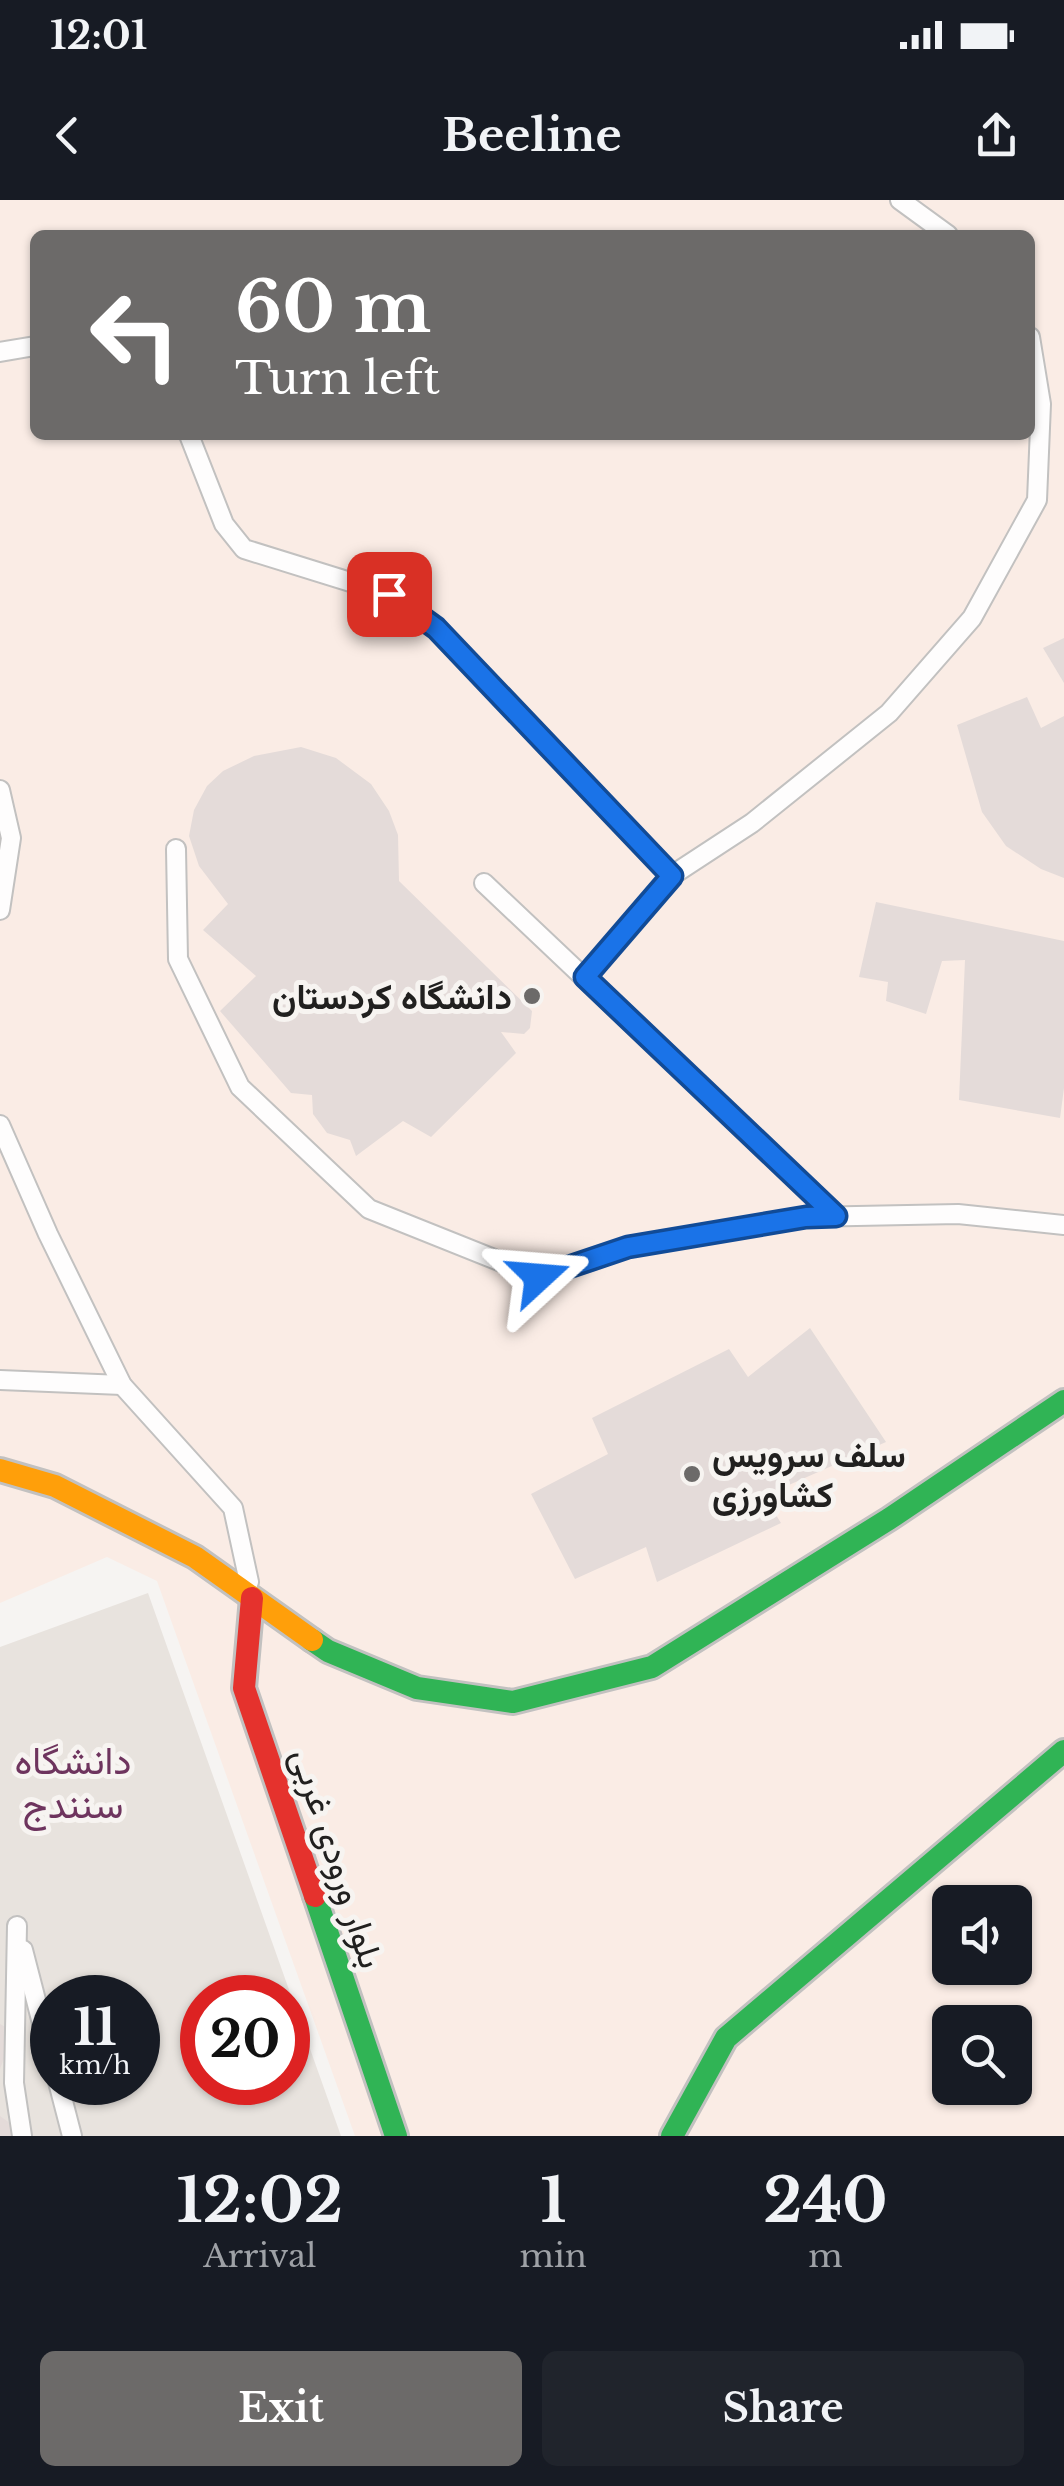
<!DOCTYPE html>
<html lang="en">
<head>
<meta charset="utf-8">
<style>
	:root { --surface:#171b24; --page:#20242c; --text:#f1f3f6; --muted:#9ea1a6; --accent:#6c6a69 }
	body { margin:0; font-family:"Libre Baskerville",Vazirmatn,serif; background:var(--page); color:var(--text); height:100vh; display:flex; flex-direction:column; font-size:38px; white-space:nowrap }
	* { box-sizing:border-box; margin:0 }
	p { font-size:32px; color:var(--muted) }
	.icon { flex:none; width:55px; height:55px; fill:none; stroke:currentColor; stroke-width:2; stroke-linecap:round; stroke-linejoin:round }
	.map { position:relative; height:1936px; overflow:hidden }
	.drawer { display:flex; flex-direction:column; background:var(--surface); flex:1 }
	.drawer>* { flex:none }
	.guide { position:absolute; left:30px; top:30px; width:1005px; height:210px; border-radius:15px; box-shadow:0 2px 8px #0004; background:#6c6a69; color:#fff; overflow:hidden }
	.tools { position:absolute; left:932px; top:1685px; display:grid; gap:20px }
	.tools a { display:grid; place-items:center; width:100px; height:100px; border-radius:15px; background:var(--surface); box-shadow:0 2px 8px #0004; font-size:50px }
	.speed { position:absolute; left:30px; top:1775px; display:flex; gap:20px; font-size:50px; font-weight:700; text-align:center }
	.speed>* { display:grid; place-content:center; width:130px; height:130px; border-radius:50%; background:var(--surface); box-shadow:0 2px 8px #0004; line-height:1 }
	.speed small { font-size:25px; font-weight:400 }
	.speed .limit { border:15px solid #d22; background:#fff; color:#111 }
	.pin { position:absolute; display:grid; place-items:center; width:85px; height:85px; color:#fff; margin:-42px; border-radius:20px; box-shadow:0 5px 15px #0006 }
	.me { position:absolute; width:110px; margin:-55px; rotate:71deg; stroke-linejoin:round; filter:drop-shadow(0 0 8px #0008) }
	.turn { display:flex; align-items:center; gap:35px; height:210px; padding:0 40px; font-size:45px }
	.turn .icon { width:130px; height:130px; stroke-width:2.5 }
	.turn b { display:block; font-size:70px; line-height:85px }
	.eta { display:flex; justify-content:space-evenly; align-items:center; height:170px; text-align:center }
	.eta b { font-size:60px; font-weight:800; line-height:70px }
	.button { display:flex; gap:20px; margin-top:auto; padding:20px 40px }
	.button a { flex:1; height:115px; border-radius:15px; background:var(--accent); color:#fff; font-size:40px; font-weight:800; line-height:115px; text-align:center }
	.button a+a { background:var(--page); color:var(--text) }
	.status { display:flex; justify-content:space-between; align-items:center; height:70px; padding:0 50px; background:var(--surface); direction:ltr }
	.status svg { height:28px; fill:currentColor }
	header { display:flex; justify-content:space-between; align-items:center; height:130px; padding:0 40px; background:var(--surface); font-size:45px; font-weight:800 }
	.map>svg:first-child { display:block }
</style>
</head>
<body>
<div class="status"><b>12:01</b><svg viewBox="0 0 49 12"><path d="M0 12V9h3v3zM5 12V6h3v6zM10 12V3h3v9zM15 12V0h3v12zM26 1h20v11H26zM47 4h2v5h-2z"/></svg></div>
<header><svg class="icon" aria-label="back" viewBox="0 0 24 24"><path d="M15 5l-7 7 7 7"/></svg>Beeline<svg class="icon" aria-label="share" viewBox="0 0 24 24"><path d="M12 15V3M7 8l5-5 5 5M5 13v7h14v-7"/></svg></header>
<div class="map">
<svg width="1064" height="1936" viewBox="0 0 1064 1936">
	<rect width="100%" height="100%" fill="#f6f4f2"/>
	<path fill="#e8e3de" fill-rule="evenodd" d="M148 1393 341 1936H0V1447ZM52 1798H138V1882H52ZM202 1798H288V1882H202Z"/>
	<path fill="#faece5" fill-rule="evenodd" d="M0 0H1064V1936H355L157 1381 107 1357 0 1403ZM35 35H1030V235H35ZM950 1702H1015V1768H950ZM950 1822H1015V1888H950Z"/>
	<g fill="#e4dbd9">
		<polygon points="1064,438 1064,483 1043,448"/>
		<polygon points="1027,497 1041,528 1064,516 1064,678 1041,669 1006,646 982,612 957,525"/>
		<polygon points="301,547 336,558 371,584 389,611 398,635 399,681 532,811 530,828 524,834 501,832 516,853 431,937 403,921 356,956 350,940 327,933 313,914 312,895 291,893 220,811 256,776 203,730 228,704 199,666 189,636 194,610 207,586 223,571 254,556"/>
		<polygon points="876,702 1064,741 1064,888 1060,918 959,900 965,760 942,761 926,814 886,801 888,782 859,777"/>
		<polygon points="810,1128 886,1242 764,1296 781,1323 657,1382 646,1347 575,1379 531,1294 608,1254 592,1218 729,1149 748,1177"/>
		<polygon points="0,1824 14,1832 0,1869"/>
		<polygon points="0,1916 28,1936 0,1936"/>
	</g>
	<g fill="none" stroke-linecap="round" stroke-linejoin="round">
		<g stroke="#c2c1c0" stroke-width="22">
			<g id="lane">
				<polyline points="900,0 948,35"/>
				<polyline points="0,152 35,146"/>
				<polyline points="189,235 224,324 244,349 389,394 436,428 671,676"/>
				<polyline points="0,590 11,638 0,710"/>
				<polyline points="176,649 178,759 240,887 369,1009 539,1077 628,1047 806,1017 958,1014 1064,1025"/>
				<polyline points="484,683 836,1016"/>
				<polyline points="585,777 671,676 752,623 889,513 972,418 1037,300 1041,204 1030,137"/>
				<polyline points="0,925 48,1034 122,1185 233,1308 249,1382"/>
				<polyline points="0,1180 122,1185"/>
				<polyline points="17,1726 14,1883 22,1936"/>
				<polyline points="23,1750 52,1862"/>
				<polyline points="58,1882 72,1936"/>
			</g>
		</g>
		<g stroke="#c2c1c0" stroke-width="28">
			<g id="fast">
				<polyline points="312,1440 328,1451 417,1488 513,1502 652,1467 889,1319 1064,1201"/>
				<polyline points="315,1696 396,1936"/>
				<polyline points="672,1936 726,1838 1064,1551"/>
			</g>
		</g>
		<g stroke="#c2c1c0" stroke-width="28">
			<polyline id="slow" points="0,1270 55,1286 195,1357 312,1440"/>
		</g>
		<g stroke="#c2c1c0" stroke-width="28">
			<polyline id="jam" points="252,1398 244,1488 315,1696"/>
		</g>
		<use href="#lane" stroke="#fefdfd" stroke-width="18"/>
		<use href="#fast" stroke="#30b455" stroke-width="22"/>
		<use href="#slow" stroke="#ff9f0a" stroke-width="22"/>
		<use href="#jam" stroke="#e5322d" stroke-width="22"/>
	</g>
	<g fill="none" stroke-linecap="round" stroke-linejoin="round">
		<g stroke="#114b97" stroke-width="25">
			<polyline id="route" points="389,394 436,428 672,676 585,777 836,1016 806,1017 628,1047 539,1077"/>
		</g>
		<use href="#route" stroke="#1a73e8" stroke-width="18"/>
	</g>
	<g fill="#6c6a69" stroke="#f7f4f1" stroke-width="4">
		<circle cx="532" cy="796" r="10"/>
		<circle cx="692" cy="1274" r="10"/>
	</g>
	<g text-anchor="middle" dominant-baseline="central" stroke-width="10" stroke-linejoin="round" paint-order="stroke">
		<g font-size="35" font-weight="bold" fill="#21201f" stroke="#f7f4f1" text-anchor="end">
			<text x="512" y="796">دانشگاه کردستان</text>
			<text x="712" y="1254" text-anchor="start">سلف سرویس<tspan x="712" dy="40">کشاورزی</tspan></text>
		</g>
		<g font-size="35" fill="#21201f" stroke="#f7f4f1">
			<text transform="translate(338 1658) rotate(72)">بلوار ورودی غربی</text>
		</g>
		<g font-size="38" fill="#6e345e" stroke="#f7f4f1">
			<text x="73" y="1560">دانشگاه<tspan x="73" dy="44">سنندج</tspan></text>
		</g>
	</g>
</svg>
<div class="tools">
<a><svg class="icon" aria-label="sound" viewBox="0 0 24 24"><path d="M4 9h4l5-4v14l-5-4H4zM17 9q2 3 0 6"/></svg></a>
<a><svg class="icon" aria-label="search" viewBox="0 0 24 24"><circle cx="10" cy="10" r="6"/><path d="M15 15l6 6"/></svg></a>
</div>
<div class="speed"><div>11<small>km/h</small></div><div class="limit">20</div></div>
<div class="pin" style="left:389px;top:394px;background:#d93025"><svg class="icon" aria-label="arrive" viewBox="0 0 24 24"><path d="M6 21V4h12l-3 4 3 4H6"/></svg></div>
<svg class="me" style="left:539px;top:1077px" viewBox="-20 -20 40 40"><path d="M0-17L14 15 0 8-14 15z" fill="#1a73e8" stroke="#fff" stroke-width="4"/></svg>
<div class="guide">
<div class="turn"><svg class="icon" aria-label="left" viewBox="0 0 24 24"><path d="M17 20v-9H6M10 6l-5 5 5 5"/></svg><div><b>60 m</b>Turn left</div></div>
</div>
</div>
<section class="drawer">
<div class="eta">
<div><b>12:02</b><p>Arrival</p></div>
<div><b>1</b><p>min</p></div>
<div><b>240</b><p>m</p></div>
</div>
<div class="button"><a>Exit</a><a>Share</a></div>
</section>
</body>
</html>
